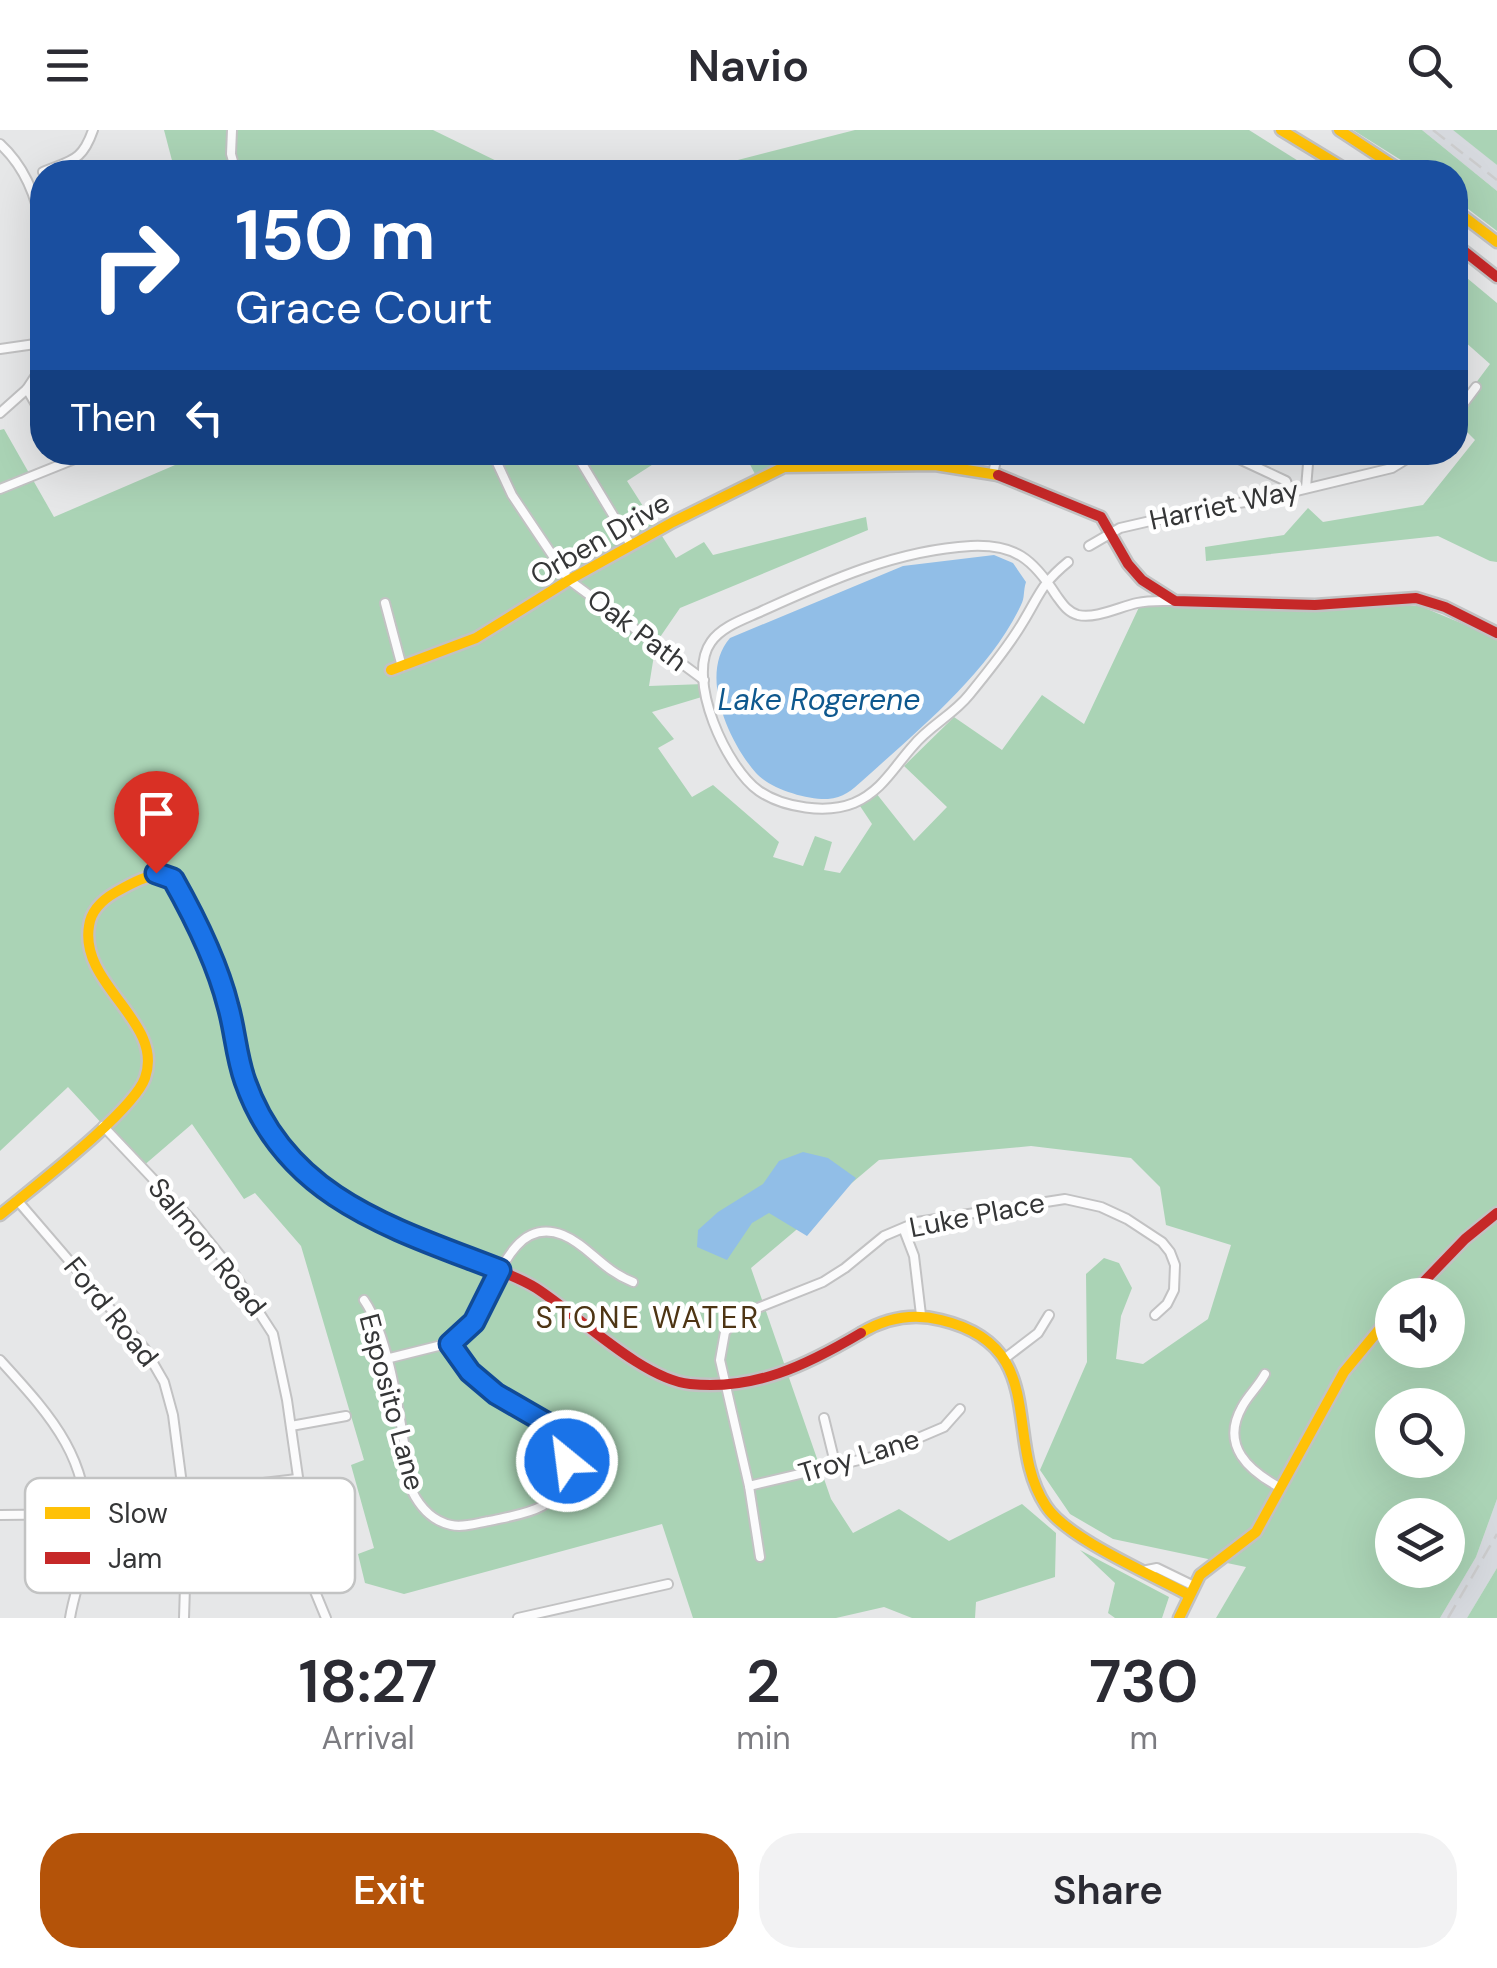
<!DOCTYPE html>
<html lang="en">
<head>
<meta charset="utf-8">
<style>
	:root { --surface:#fff; --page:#f2f2f3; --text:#2b2b33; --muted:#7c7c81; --accent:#b45309 }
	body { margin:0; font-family:"DM Sans",sans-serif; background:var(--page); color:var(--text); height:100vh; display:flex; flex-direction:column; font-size:38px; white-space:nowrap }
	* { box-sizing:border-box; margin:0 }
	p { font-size:32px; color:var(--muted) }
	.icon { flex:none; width:55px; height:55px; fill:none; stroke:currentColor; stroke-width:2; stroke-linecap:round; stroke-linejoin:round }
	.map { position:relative; height:1488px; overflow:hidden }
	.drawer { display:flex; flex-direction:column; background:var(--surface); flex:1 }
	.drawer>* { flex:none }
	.hud { position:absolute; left:30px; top:30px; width:1438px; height:305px; border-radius:40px; box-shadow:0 10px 40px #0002; background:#1a4fa0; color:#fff; overflow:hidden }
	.controls { position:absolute; left:1375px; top:1148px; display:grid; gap:20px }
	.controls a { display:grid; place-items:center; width:90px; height:90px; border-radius:50%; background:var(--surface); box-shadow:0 10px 40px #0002; font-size:50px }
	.pin { position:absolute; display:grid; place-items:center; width:85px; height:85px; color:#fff; margin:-102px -42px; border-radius:50% 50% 50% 0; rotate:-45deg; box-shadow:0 0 10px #0007 }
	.pin .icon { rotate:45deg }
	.me { position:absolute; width:110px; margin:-55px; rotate:331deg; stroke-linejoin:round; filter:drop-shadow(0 0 8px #0008) }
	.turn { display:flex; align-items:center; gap:35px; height:210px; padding:0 40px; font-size:45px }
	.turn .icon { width:130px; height:130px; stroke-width:2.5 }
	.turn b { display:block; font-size:70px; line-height:85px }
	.then { display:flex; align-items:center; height:95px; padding:0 40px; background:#0003; gap:20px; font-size:38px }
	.eta { display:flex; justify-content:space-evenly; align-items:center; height:170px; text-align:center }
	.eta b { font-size:60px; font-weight:600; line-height:70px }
	.button { display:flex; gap:20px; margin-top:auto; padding:20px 40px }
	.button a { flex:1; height:115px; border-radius:40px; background:var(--accent); color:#fff; font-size:40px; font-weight:600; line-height:115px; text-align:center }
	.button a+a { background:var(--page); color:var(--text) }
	header { display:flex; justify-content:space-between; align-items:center; height:130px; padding:0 40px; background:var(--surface); font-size:45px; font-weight:600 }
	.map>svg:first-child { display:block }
</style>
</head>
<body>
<header><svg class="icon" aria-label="menu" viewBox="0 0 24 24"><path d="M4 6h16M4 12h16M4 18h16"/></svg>Navio<svg class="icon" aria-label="search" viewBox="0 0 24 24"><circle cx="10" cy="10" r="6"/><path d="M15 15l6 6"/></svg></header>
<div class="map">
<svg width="1497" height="1488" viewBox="0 0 1497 1488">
	<rect width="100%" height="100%" fill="#e6e7e8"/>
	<g fill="#d6d9de">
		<polygon points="1422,0 1453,0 1480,20 1497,35 1497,61"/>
		<polygon points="1497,1369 1497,1438 1467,1488 1440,1488 1476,1427"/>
	</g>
	<g fill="#aad3b5" fill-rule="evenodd">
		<polygon points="164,0 433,0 519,42 175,42"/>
		<polygon points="855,0 1249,0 1316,42 691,42"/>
		<polygon points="1353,0 1422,0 1497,61 1497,101 1455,69 1455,42 1420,42"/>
		<polygon points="1453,0 1497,0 1497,35"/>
		<polygon points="1455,138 1497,173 1497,432 1490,431 1438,406 1206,431 1205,417 1284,405 1308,378 1323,392 1423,375 1475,310 1455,290 1455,281 1490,234 1455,203"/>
		<path d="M4 299 54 387 203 323 672 322 627 351 676 428 704 412 713 425 866 387 868 400 680 478 656 513 649 556 704 554 705 566 652 582 674 609 658 618 692 667 713 655 779 712 773 727 803 736 815 706 832 712 824 740 840 743 872 694 860 676 876 663 914 711 947 677 904 636 954 587 1002 620 1042 565 1084 594 1141 473 1420 476 1497 508V1369L1476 1427 1440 1488H1216L1246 1437 1113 1409 1070 1384 1040 1340 1087 1232 1086 1144 1104 1128 1119 1133 1132 1158 1121 1186 1116 1229 1143 1234 1208 1189 1231 1115 1166 1095 1160 1057 1131 1028 1031 1016 879 1030 751 1138 831 1369 853 1403 899 1379 949 1411 1022 1374 1056 1403 1055 1447 976 1472 975 1488H912L884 1477 836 1488H693L662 1394 404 1464 365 1453 358 1424 374 1418 351 1335 364 1330 301 1116 255 1063 244 1069 192 994 142 1037 68 957 0 1021V300ZM1392 1165H1448V1220H1392ZM1392 1275H1448V1330H1392ZM1392 1385H1448V1440H1392Z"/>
		<polygon points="744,323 781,323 784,333 756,346"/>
		<polygon points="1080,1420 1169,1467 1162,1488 1115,1488 1108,1483 1115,1453"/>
		<polygon points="1497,1438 1497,1488 1467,1488"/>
	</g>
	<g fill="#91bee7">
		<path d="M994 425 1013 433 1026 452C1023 461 1025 468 1021 475 990 542 916 602 862 651 852 660 843 668 828 669 807 670 770 659 756 643 727 610 699 543 730 508L903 436Z"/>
		<polygon points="803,1022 828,1028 856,1048 807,1106 769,1083 752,1093 727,1130 697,1117 698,1100 718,1082 763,1054 779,1031"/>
	</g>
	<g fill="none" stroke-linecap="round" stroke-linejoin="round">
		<g stroke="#c2c2c3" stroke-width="12">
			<g id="street">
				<polyline points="232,0 231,24 236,42"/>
				<path d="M0 14C24 36 37 68 42 100"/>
				<path d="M43 42C71 30 82 32 93 0"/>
				<polyline points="0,219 42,213"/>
				<polyline points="27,259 42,285"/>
				<polyline points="0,283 27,259 42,236"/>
				<polyline points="1455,285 1476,257"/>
				<polyline points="492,322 512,365 569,450 704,550"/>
				<polyline points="575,322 631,415"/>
				<polyline points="784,322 787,337"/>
				<polyline points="1224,322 1286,351 1290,363"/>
				<polyline points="993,343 998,322"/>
				<polyline points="1306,358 1309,322"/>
				<polyline points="0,359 92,322"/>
				<polyline points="1089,416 1120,398 1211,377 1259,370 1392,338 1418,322"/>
				<path d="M1068 432C1041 454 1040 464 1023 492 1009 516 987 543 969 565 953 585 929 596 913 616 894 637 882 661 854 673 827 684 784 678 759 661 727 639 685 548 711 512 722 496 745 489 762 481 828 451 897 420 971 416 1015 414 1033 429 1056 465 1062 473 1067 482 1078 485 1096 489 1119 477 1137 473 1150 470 1162 471 1175 471"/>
				<polyline points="385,473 402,537"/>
				<polyline points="103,996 190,1088 231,1139 273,1204 287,1270 314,1459 326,1488"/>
				<polyline points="17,1070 145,1219 164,1252 173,1285 187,1393 184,1488"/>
				<polyline points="904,1100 914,1126 921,1185"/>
				<path d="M364 1170C393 1212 402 1309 412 1361 420 1377 432 1391 451 1395 463 1398 477 1393 489 1391 520 1384 560 1381 567 1342 575 1293 527 1284 496 1264 476 1251 463 1233 450 1213"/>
				<path d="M386 1229 450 1213C461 1206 471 1198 478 1187 496 1156 512 1085 563 1105 588 1115 602 1140 633 1152"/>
				<polyline points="1004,1229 1038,1203 1049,1185"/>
				<path d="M0 1230C52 1287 92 1330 87 1412 85 1438 74 1462 70 1488"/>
				<path d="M1265 1244C1258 1257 1248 1265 1242 1277 1220 1316 1249 1341 1281 1358"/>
				<polyline points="824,1288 836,1337"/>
				<polyline points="291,1296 346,1286"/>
				<polyline points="749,1356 876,1326 944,1297 960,1279"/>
				<polyline points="0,1385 96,1384 179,1363 297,1349"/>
				<polyline points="304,1401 337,1396"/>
				<polyline points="760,1427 749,1356 720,1230 725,1202 740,1185 823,1152 845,1138 884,1106 917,1092 1065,1069 1101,1077 1127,1089 1162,1112 1170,1122 1175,1135 1174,1160 1167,1174 1155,1185"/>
				<polyline points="1147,1440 1157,1438 1194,1456"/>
				<polyline points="518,1488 668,1454"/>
			</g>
		</g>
		<g stroke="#c2c2c3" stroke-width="15">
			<g id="slow">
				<polyline points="1281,0 1350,42"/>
				<polyline points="1339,0 1403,42"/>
				<polyline points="1455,80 1497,112"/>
				<polyline points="391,540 476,508 569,450 673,392 784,337 935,335 998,345"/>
				<path d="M0 1085C31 1059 133 982 145 948 165 892 79 855 89 796 91 780 102 770 116 762 132 753 148 744 166 744 204 788 224 864 237 920"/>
				<path d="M861 1203C886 1188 913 1183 941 1190 1051 1216 1002 1310 1046 1376 1066 1408 1153 1445 1189 1465"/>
				<polyline points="1179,1488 1200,1445 1256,1402 1344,1242 1392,1184"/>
			</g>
		</g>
		<g stroke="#c2c2c3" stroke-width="15">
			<g id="jam">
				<polyline points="1455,114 1497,147"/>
				<polyline points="998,345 1101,387 1128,434 1142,450 1175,471 1315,475 1416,468 1445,477 1497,503"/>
				<path d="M237 920C271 1050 346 1078 460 1125 484 1136 514 1144 536 1158 578 1185 642 1249 690 1254 754 1261 807 1235 861 1203"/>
				<polyline points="1411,1165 1465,1109 1497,1083"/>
			</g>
		</g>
		<use href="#street" stroke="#fbfbfc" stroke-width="8"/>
		<use href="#slow" stroke="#ffc107" stroke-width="10"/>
		<use href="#jam" stroke="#c62828" stroke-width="10"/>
		<g stroke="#cccccd" stroke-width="2.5" stroke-dasharray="15 8" stroke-linecap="butt">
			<polyline points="1433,0 1497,50"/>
			<polyline points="1448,1488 1497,1404"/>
		</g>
	</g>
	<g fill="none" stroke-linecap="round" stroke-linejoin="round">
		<g stroke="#114b97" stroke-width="25">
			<path id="route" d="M156 743 173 749C195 788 217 832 228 876 235 900 236 926 245 951 286 1069 395 1099 500 1140L474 1192 450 1214 470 1242 496 1264 555 1298 567 1331"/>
		</g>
		<use href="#route" stroke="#1a73e8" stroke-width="18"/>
	</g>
	<g text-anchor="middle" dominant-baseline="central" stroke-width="9" stroke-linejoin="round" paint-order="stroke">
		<g font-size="28" fill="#353637" stroke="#fff">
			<text transform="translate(1224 375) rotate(-12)">Harriet Way</text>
			<text transform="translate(600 409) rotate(-30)">Orben Drive</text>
			<text transform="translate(637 500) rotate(37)">Oak Path</text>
			<text transform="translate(977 1085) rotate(-11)">Luke Place</text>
			<text transform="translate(207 1117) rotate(51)">Salmon Road</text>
			<text transform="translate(111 1182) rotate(51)">Ford Road</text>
			<text transform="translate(392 1272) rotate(75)">Esposito Lane</text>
			<text transform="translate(859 1326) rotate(-17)">Troy Lane</text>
		</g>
		<g font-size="30" font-style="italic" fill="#0e588e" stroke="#fff">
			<text x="819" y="569">Lake Rogerene</text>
		</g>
		<g font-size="30" letter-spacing="2.5" fill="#4e3514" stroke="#fff">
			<text x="648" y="1187">STONE WATER</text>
		</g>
	</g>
	<rect x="25" y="1348" width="330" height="115" rx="15" fill="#fff" stroke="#c2c3c3" stroke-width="2.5"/>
	<rect x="45" y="1377" width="45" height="12" fill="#ffc107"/>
	<rect x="45" y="1422" width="45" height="12" fill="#c62828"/>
	<g font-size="28" fill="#353637">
		<text x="108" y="1393">Slow</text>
		<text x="108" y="1438">Jam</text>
	</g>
</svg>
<div class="controls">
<a><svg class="icon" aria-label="sound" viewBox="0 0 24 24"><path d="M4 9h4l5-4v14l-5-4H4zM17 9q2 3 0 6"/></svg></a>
<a><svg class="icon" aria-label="search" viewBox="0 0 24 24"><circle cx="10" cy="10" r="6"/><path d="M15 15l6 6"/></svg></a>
<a><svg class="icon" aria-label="layers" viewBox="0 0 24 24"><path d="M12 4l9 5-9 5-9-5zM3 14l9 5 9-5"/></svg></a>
</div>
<div class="pin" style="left:156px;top:743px;background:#d93025"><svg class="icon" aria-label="arrive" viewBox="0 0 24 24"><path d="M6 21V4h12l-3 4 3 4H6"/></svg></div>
<svg class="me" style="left:567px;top:1331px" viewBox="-20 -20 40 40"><circle r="17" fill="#1a73e8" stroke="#fff" stroke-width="3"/><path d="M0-11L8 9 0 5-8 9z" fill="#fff"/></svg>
<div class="hud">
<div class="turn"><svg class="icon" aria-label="right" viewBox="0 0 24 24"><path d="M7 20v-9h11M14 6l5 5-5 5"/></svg><div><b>150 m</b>Grace Court</div></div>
<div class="then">Then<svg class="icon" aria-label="left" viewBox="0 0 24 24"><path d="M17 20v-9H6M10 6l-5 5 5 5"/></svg></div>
</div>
</div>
<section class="drawer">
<div class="eta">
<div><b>18:27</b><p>Arrival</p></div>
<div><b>2</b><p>min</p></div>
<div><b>730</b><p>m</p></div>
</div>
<div class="button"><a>Exit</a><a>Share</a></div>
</section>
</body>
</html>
